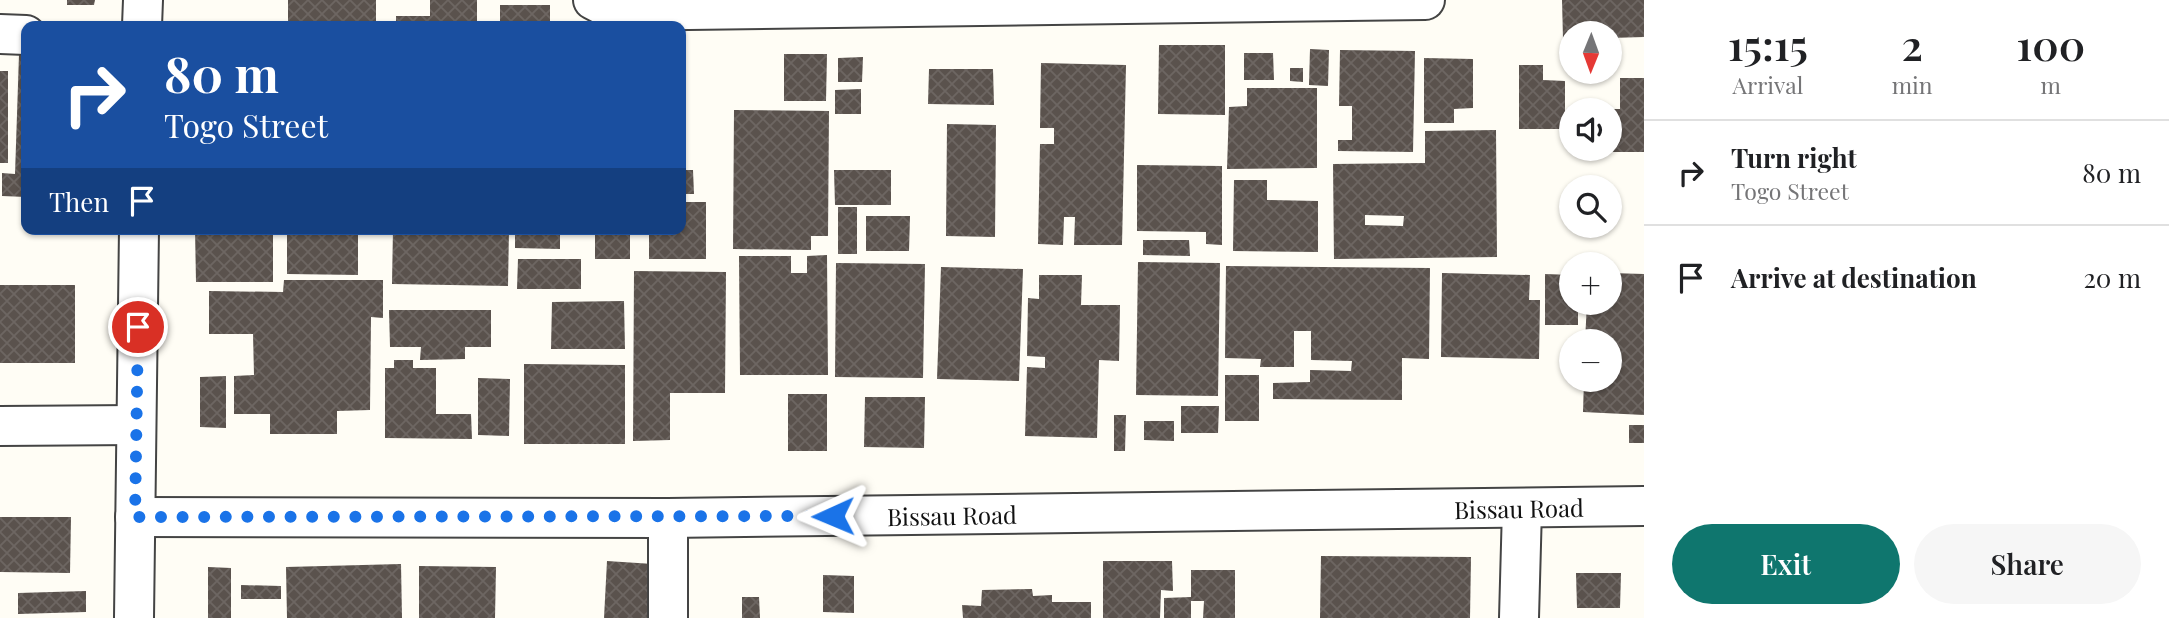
<!DOCTYPE html>
<html lang="en">
<head>
<meta charset="utf-8">
<style>
	:root { --surface:#fff; --page:#f6f6f6; --text:#202124; --muted:#757577; --line:#e0e0e0; --accent:#0f766e }
	body { margin:0; font-family:"Playfair Display",serif; background:var(--page); color:var(--text); height:100vh; display:flex; flex-direction:column; font-size:26px; white-space:nowrap }
	* { box-sizing:border-box; margin:0 }
	p { font-size:23px; color:var(--muted) }
	.icon { flex:none; width:38px; height:38px; fill:none; stroke:currentColor; stroke-width:2; stroke-linecap:round; stroke-linejoin:round }
	.map { position:relative; flex:1; overflow:hidden }
	.panel { display:flex; flex-direction:column; background:var(--surface); width:525px }
	.panel>* { flex:none }
	.top-card { position:absolute; left:21px; top:21px; width:665px; height:214px; border-radius:14px; box-shadow:0 2px 5px #0004; background:#1a4fa0; color:#fff; overflow:hidden }
	.needle { width:46px; rotate:181deg }
	.controls { position:absolute; left:1559px; top:21px; display:grid; gap:14px }
	.controls a { display:grid; place-items:center; width:63px; height:63px; border-radius:50%; background:var(--surface); box-shadow:0 2px 5px #0004; font-size:35px }
	.pin { position:absolute; display:grid; place-items:center; width:60px; height:60px; color:#fff; margin:-30px; border:4px solid #fff; border-radius:50%; box-shadow:0 2px 7px #0007 }
	.me { position:absolute; width:77px; margin:-38px; rotate:269deg; stroke-linejoin:round; filter:drop-shadow(0 0 5px #0008) }
	.turn { display:flex; align-items:center; gap:24px; height:147px; padding:0 28px; font-size:32px }
	.turn .icon { width:91px; height:91px; stroke-width:2.5 }
	.turn b { display:block; font-size:49px; line-height:60px }
	.then { display:flex; align-items:center; height:66px; padding:0 28px; background:#0003; gap:14px; font-size:26px }
	.eta { display:flex; justify-content:space-evenly; align-items:center; height:119px; text-align:center }
	.eta b { font-size:42px; font-weight:600; line-height:49px }
	.primary-button { display:flex; gap:14px; margin-top:auto; padding:14px 28px }
	.primary-button a { flex:1; height:80px; border-radius:42px; background:var(--accent); color:#fff; font-size:28px; font-weight:600; line-height:80px; text-align:center }
	.primary-button a+a { background:var(--page); color:var(--text) }
	ul { padding:0; list-style:none }
	li { display:flex; align-items:center; gap:21px; height:105px; padding:0 28px; border-top:2px solid var(--line) }
	li div { flex:1 }
	li b { display:block; font-size:26px }
	li em { font-style:normal }
	main { display:flex; flex:1; min-height:0 }
	.map>svg:first-child { display:block }
</style>
</head>
<body>
<main>
<div class="map">
<svg width="1644" height="618" viewBox="0 0 1644 618">
	<defs>
		<pattern id="building-cross-hatch" width="8" height="8" patternUnits="userSpaceOnUse" patternTransform="scale(1.75)"><rect width="8" height="8" fill="#5a524d"/><path d="M0 0l8 8M0 8l8-8" fill="none" stroke="#6d6662"/></pattern>
	</defs>
	<rect width="100%" height="100%" fill="#fffdf5"/>
	<g fill="url(#building-cross-hatch)" fill-rule="evenodd">
		<polygon points="67,0 95,0 94,5 67,5"/>
		<rect x="288" y="0" width="88" height="26"/>
		<polygon points="430,0 477,0 477,26 396,26 396,16 430,16"/>
		<polygon points="1562,0 1644,0 1644,37 1610,38 1610,33 1572,33 1572,39 1563,39"/>
		<rect x="500" y="5" width="50" height="21"/>
		<polygon points="1159,45 1225,45 1225,115 1158,114"/>
		<polygon points="1310,49 1329,50 1328,86 1309,85"/>
		<polygon points="1340,50 1415,51 1413,152 1338,151 1338,140 1352,140 1352,106 1339,106"/>
		<polygon points="1244,53 1273,53 1274,80 1244,80"/>
		<polygon points="784,54 827,54 826,101 784,101"/>
		<polygon points="19,55 26,56 26,197 2,196 2,173 15,174"/>
		<polygon points="863,57 862,82 838,82 838,58"/>
		<polygon points="1424,58 1473,59 1473,108 1454,109 1454,123 1424,123"/>
		<polygon points="1041,63 1126,65 1122,245 1074,245 1075,217 1064,217 1063,245 1038,244 1040,144 1054,144 1054,128 1040,128"/>
		<polygon points="1519,65 1543,65 1543,80 1565,81 1565,129 1519,129"/>
		<polygon points="1290,68 1303,68 1303,82 1290,81"/>
		<polygon points="929,69 993,69 994,105 928,104"/>
		<rect x="0" y="71" width="8" height="92"/>
		<polygon points="1620,78 1644,78 1644,152 1575,152 1575,149 1610,149 1610,109 1620,109"/>
		<polygon points="1247,88 1317,88 1317,168 1227,169 1229,107 1247,106"/>
		<polygon points="861,89 861,114 835,114 835,90"/>
		<polygon points="734,110 829,111 828,236 811,236 811,250 733,249"/>
		<polygon points="947,124 996,125 995,237 946,236"/>
		<path d="M1496 130 1497 257 1334 259 1333 164 1425 163V131ZM1365 215 1404 216 1403 226 1365 225Z"/>
		<polygon points="1137,165 1222,166 1222,245 1206,244 1206,232 1137,231"/>
		<polygon points="681,170 693,170 694,194 681,194"/>
		<polygon points="834,170 891,170 891,205 835,205"/>
		<polygon points="1234,180 1267,180 1267,200 1318,201 1318,252 1233,251"/>
		<polygon points="681,202 706,202 706,259 649,259 649,229 681,229"/>
		<rect x="838" y="207" width="19" height="47"/>
		<polygon points="866,216 910,216 909,251 866,251"/>
		<polygon points="195,229 273,229 273,282 196,282"/>
		<polygon points="287,229 358,229 358,275 287,274"/>
		<polygon points="393,229 509,229 508,286 392,284"/>
		<polygon points="515,229 560,229 560,249 515,248"/>
		<polygon points="568,229 630,229 630,259 595,259 595,234 568,233"/>
		<polygon points="1143,240 1189,240 1190,256 1143,255"/>
		<polygon points="827,255 828,375 740,375 739,256 791,256 791,273 807,273 807,256"/>
		<polygon points="518,259 581,259 581,289 517,289"/>
		<polygon points="1138,262 1220,263 1218,396 1136,395"/>
		<polygon points="836,263 925,264 923,378 835,377"/>
		<polygon points="1226,266 1430,268 1429,359 1402,358 1402,400 1273,399 1273,383 1310,382 1310,370 1351,371 1352,361 1311,360 1311,331 1294,331 1294,367 1260,367 1261,359 1225,358"/>
		<polygon points="941,267 1023,269 1019,381 937,379"/>
		<polygon points="634,271 726,272 725,393 670,393 670,440 633,441"/>
		<polygon points="1442,273 1530,275 1529,300 1540,300 1539,359 1441,357"/>
		<polygon points="1610,273 1644,274 1644,415 1583,412 1584,380 1610,380 1610,341 1585,341 1587,303 1610,303"/>
		<polygon points="1545,274 1572,275 1572,303 1578,303 1578,325 1545,325"/>
		<polygon points="1039,275 1082,275 1081,305 1120,305 1119,361 1099,360 1097,438 1025,436 1027,367 1045,368 1045,357 1027,356 1028,298 1039,299"/>
		<polygon points="284,280 383,280 383,318 371,317 370,410 337,411 337,434 270,434 270,414 234,414 234,376 254,375 253,334 209,334 209,291 283,292"/>
		<rect x="0" y="285" width="75" height="78"/>
		<polygon points="624,301 625,349 551,349 552,302"/>
		<polygon points="389,310 491,310 491,347 465,347 465,359 420,360 421,347 390,347"/>
		<polygon points="394,360 413,360 413,368 436,368 436,414 471,414 472,439 385,438 385,368 394,368"/>
		<polygon points="524,364 625,365 625,444 524,444"/>
		<rect x="1225" y="375" width="34" height="46"/>
		<polygon points="226,376 226,428 200,427 200,377"/>
		<polygon points="478,378 510,379 509,436 478,435"/>
		<rect x="788" y="394" width="39" height="57"/>
		<polygon points="865,397 925,397 924,448 864,447"/>
		<polygon points="1181,406 1219,406 1218,433 1181,433"/>
		<polygon points="1114,415 1126,415 1125,451 1114,451"/>
		<polygon points="1144,421 1174,421 1174,441 1144,440"/>
		<rect x="1629" y="425" width="15" height="18"/>
		<polygon points="0,517 71,517 70,573 0,572"/>
		<polygon points="1321,556 1471,557 1470,618 1320,618"/>
		<polygon points="607,561 653,564 650,618 604,618"/>
		<polygon points="1103,561 1172,561 1173,591 1161,590 1160,618 1103,618"/>
		<polygon points="401,564 402,618 287,618 286,567"/>
		<polygon points="419,566 496,567 495,618 419,618"/>
		<polygon points="208,567 231,568 231,618 208,618"/>
		<polygon points="1191,570 1235,570 1235,618 1203,618 1204,601 1191,601 1191,618 1164,618 1164,598 1191,597"/>
		<polygon points="1576,573 1621,573 1620,608 1577,608"/>
		<polygon points="823,575 854,576 854,613 823,612"/>
		<polygon points="241,585 281,586 281,599 241,599"/>
		<polygon points="1032,589 1033,596 1052,595 1052,602 1091,602 1091,618 963,618 962,605 981,606 982,590"/>
		<polygon points="86,591 86,612 18,614 18,593"/>
		<polygon points="742,597 759,597 760,618 742,618"/>
	</g>
	<g fill="none" stroke-linecap="round" stroke-linejoin="round">
		<g stroke="#444" stroke-width="42">
			<g id="minor">
				<polyline points="593,0 614,11 1425,0"/>
				<polyline points="142,26 143,0"/>
				<polyline points="0,34 26,35"/>
				<polyline points="0,426 136,425"/>
				<polyline points="135,517 668,518 1644,506"/>
				<polyline points="668,518 668,618"/>
				<polyline points="134,618 139,229"/>
				<polyline points="1519,618 1522,508"/>
			</g>
		</g>
		<use href="#minor" stroke="#fff" stroke-width="38"/>
	</g>
	<g fill="none" stroke-linecap="round" stroke-linejoin="round">
		<polyline stroke="#1a73e8" stroke-width="12" stroke-dasharray="0 21.6" points="138,327 135,517 833,516"/>
	</g>
	<g text-anchor="middle" dominant-baseline="central" stroke-width="7" stroke-linejoin="round" paint-order="stroke">
		<g font-size="24" fill="#111" stroke="#fff">
			<text transform="translate(1519 508) rotate(-1)">Bissau Road</text>
			<text transform="translate(952 515) rotate(-1)">Bissau Road</text>
		</g>
	</g>
</svg>
<div class="controls">
<a><svg class="needle" viewBox="-14 -14 28 28"><path d="M0-13l5 13h-10z" fill="#e53935"/><path d="M0 13l5-13h-10z" fill="#757577"/></svg></a>
<a><svg class="icon" aria-label="sound" viewBox="0 0 24 24"><path d="M4 9h4l5-4v14l-5-4H4zM17 9q2 3 0 6"/></svg></a>
<a><svg class="icon" aria-label="search" viewBox="0 0 24 24"><circle cx="10" cy="10" r="6"/><path d="M15 15l6 6"/></svg></a>
<a>+</a>
<a>−</a>
</div>
<div class="pin" style="left:138px;top:327px;background:#d93025"><svg class="icon" aria-label="arrive" viewBox="0 0 24 24"><path d="M6 21V4h12l-3 4 3 4H6"/></svg></div>
<svg class="me" style="left:833px;top:516px" viewBox="-20 -20 40 40"><path d="M0-17L14 15 0 8-14 15z" fill="#1a73e8" stroke="#fff" stroke-width="4"/></svg>
<div class="top-card">
<div class="turn"><svg class="icon" aria-label="right" viewBox="0 0 24 24"><path d="M7 20v-9h11M14 6l5 5-5 5"/></svg><div><b>80 m</b>Togo Street</div></div>
<div class="then">Then<svg class="icon" aria-label="arrive" viewBox="0 0 24 24"><path d="M6 21V4h12l-3 4 3 4H6"/></svg></div>
</div>
</div>
<section class="panel">
<div class="eta">
<div><b>15:15</b><p>Arrival</p></div>
<div><b>2</b><p>min</p></div>
<div><b>100</b><p>m</p></div>
</div>
<ul>
<li><svg class="icon" aria-label="right" viewBox="0 0 24 24"><path d="M7 20v-9h11M14 6l5 5-5 5"/></svg><div><b>Turn right</b><p>Togo Street</p></div><em>80 m</em></li>
<li><svg class="icon" aria-label="arrive" viewBox="0 0 24 24"><path d="M6 21V4h12l-3 4 3 4H6"/></svg><div><b>Arrive at destination</b></div><em>20 m</em></li>
</ul>
<div class="primary-button"><a>Exit</a><a>Share</a></div>
</section>
</main>
</body>
</html>
